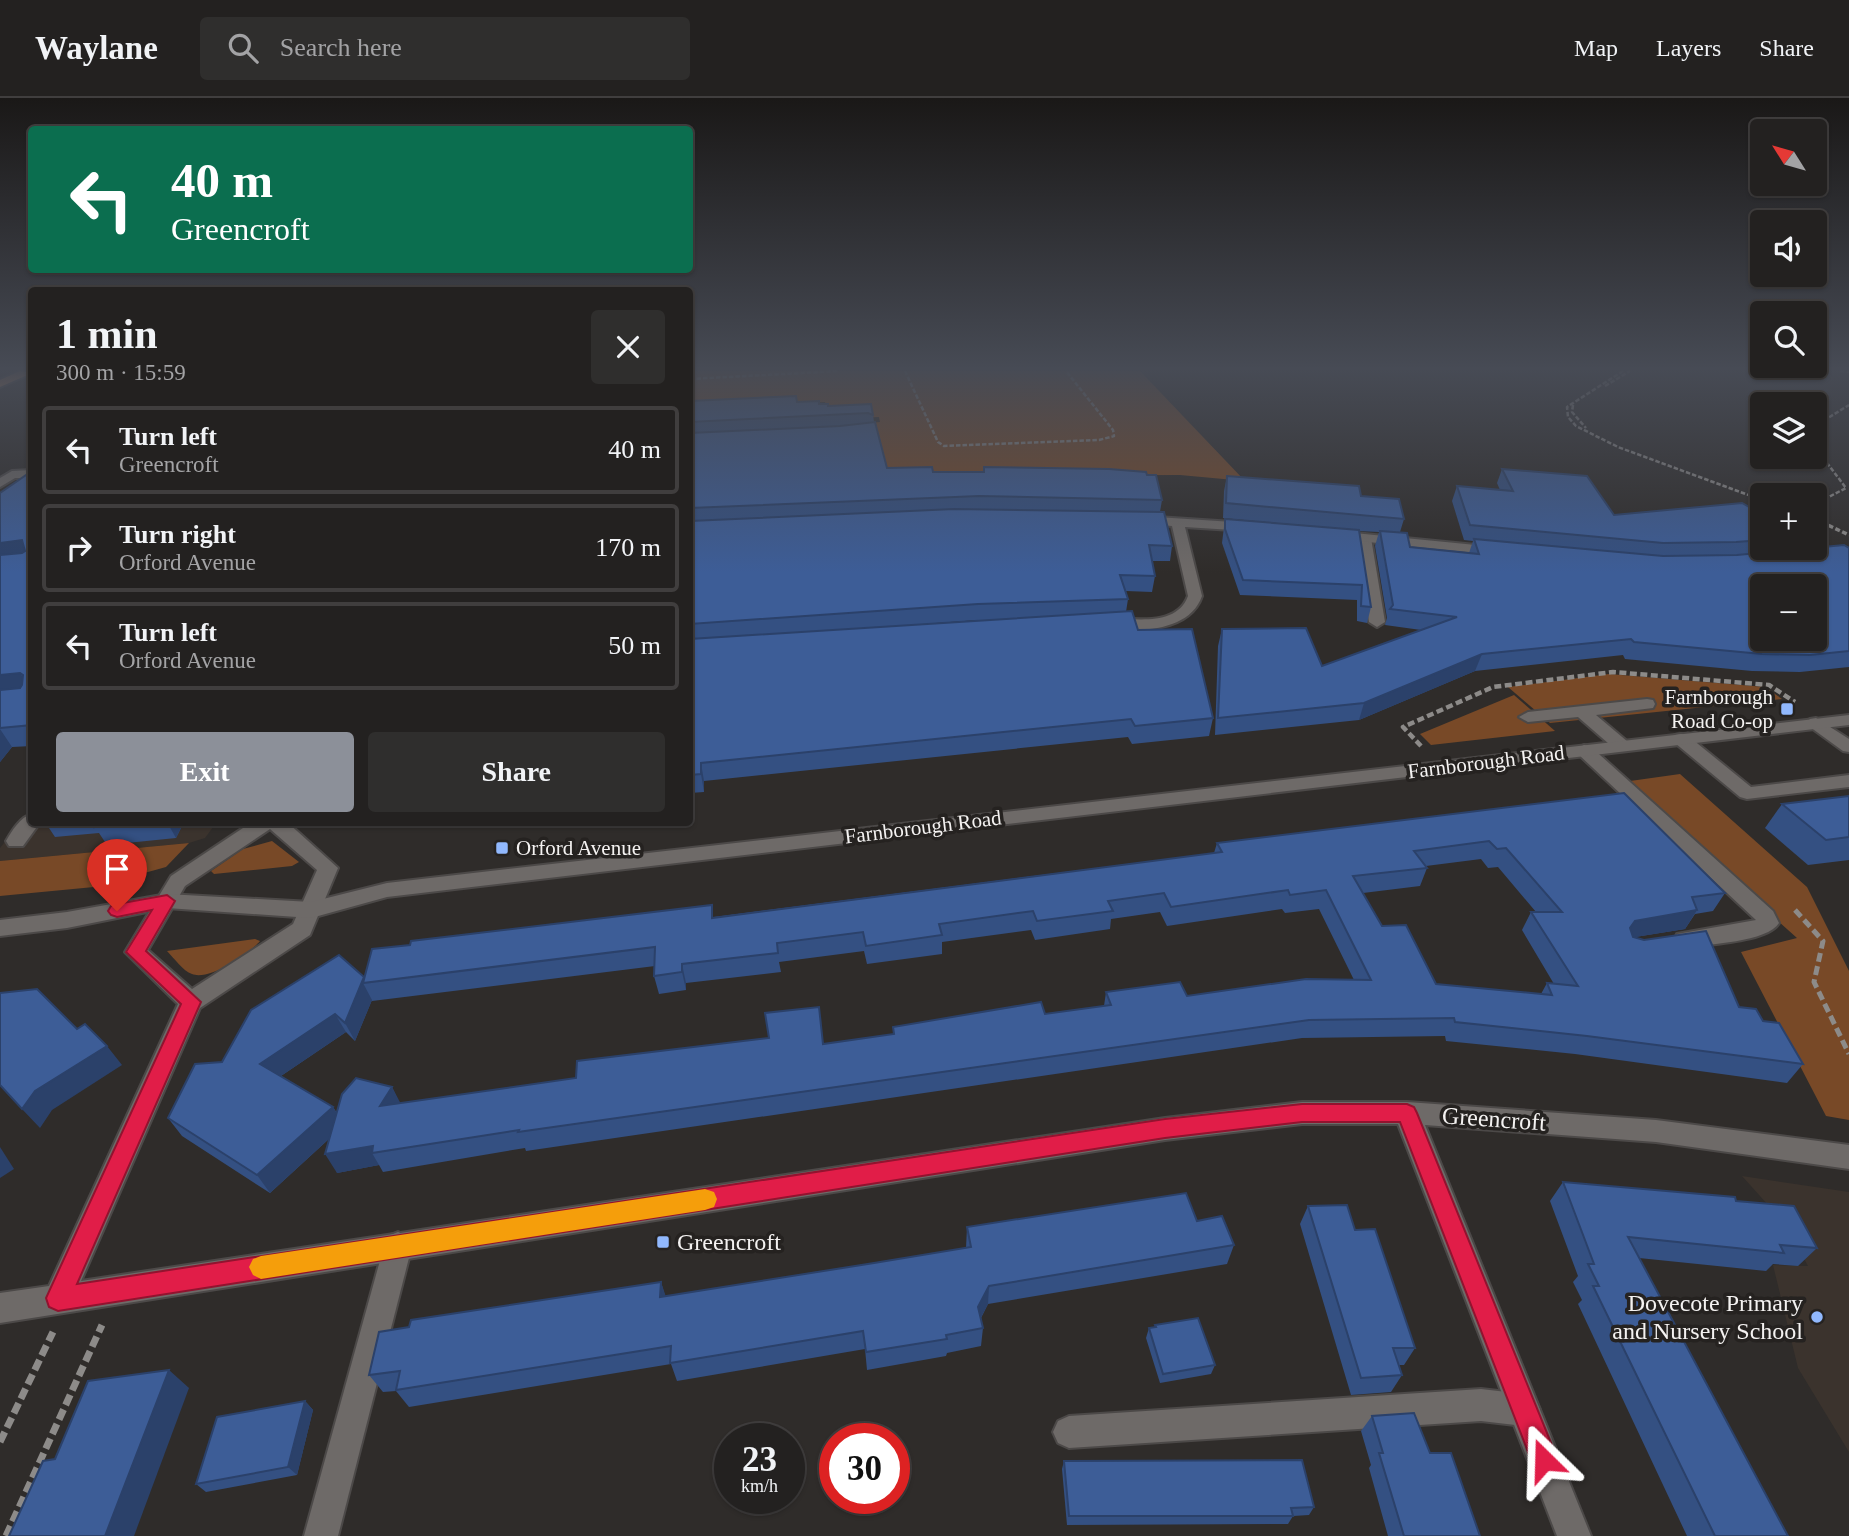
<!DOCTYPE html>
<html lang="en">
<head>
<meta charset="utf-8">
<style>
	:root { --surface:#232120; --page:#2f2e2d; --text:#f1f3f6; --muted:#a3a3a5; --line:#403e3e; --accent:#8c9099 }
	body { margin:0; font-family:"Times New Roman",serif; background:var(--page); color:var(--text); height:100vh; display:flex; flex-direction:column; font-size:26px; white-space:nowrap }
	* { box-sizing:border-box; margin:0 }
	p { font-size:23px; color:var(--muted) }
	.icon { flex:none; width:38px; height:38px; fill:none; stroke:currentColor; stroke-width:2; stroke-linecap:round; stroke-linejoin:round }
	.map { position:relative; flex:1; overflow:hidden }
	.drawer { position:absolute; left:28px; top:189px; width:665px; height:539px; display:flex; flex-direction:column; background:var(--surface); border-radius:7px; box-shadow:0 2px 5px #0004,0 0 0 2px var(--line) }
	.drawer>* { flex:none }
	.guide { position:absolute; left:28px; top:28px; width:665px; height:147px; border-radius:7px; box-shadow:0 2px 5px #0004,0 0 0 2px var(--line); background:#0b6e4f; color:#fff; overflow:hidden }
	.needle { width:46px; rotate:307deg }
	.tools { position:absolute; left:1750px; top:21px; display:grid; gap:14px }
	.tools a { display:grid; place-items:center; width:77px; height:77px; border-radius:7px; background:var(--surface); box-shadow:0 2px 5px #0004,0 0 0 2px var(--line); font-size:35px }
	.speed { position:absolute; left:714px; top:1325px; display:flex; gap:14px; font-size:35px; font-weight:700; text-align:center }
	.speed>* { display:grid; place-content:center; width:91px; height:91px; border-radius:50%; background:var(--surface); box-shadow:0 2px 5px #0004,0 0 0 2px var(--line); line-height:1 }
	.speed small { font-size:18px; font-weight:400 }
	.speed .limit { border:10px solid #d22; background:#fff; color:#111 }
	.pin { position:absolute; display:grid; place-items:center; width:60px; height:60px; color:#fff; margin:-72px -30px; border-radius:50% 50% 50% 0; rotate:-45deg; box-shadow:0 0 7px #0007 }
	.pin .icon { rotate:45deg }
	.me { position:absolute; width:77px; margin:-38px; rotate:338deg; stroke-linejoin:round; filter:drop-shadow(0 0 5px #0008) }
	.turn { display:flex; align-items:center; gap:24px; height:147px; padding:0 28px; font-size:32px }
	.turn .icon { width:91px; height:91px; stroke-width:2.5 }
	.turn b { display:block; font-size:49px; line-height:60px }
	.round { display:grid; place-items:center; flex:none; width:74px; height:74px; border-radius:7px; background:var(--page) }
	.head { display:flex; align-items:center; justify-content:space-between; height:119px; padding:0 28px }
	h1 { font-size:42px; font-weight:600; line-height:52px }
	.cta { display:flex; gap:14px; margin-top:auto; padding:14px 28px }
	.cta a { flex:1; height:80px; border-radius:7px; background:var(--accent); color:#fff; font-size:28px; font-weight:600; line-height:80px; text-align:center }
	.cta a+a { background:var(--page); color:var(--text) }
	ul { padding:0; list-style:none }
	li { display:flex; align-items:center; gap:21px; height:88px; margin:0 14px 10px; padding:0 14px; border:4px solid var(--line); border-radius:7px }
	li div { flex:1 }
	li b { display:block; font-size:26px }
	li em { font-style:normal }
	header { display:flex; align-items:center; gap:42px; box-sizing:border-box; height:98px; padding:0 35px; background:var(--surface); border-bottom:2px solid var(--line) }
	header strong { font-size:33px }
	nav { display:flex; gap:38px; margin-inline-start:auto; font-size:24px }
	.search { width:490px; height:63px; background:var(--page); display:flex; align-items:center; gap:18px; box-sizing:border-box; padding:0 24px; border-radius:7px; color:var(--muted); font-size:26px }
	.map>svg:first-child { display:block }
</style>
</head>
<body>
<header>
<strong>Waylane</strong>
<div class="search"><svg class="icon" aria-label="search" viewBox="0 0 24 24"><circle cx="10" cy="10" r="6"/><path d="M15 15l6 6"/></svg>Search here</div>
<nav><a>Map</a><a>Layers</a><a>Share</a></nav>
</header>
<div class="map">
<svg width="1849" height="1438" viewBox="0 0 1849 1438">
	<rect width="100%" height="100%" fill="#2f2c2a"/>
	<g fill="#3b332d">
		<polygon points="31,711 32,724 216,725 205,740 189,745 0,763 0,750"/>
		<polygon points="1742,1078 1849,1094 1849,1354 1798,1270 1773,1167 1808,1168 1786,1127"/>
	</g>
	<g fill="#784927">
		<polygon points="690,273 1140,273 1245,383 1180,377 855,378 870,325 880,324 879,319 829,321 825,304 690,310"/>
		<polygon points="1609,576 1765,589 1782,601 1550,625 1508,589"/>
		<polygon points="1514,597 1555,633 1431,647 1420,636"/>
		<polygon points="1680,676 1807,789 1849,873 1849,1022 1826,1018 1741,854 1797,840 1623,684"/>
		<polygon points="272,743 299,764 292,768 214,776 211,773 243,751"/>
		<polygon points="189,745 166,769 94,789 0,798 0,763"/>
		<path d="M255 841 260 843C249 856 209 883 192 876 183 873 174 860 167 853Z"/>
	</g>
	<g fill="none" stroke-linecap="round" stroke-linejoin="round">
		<g stroke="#4c4948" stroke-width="4">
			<g id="service">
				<polygon points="32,372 32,380 15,380 0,389 0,380 12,373"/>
				<polygon points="1364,436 1371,440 1385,524 1377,529 1369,524 1357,440"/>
				<polygon points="1647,601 1653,602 1655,606 1653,610 1596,617 1628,644 1631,648 1622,653 1616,652 1578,619 1528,624 1519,619 1528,614"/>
				<polygon points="1816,620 1849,641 1849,654 1843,653 1810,629 1807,625 1810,621"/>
				<polygon points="1681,636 1687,637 1751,689 1849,677 1849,689 1747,701 1740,699 1675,645 1672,641 1675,637"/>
				<path d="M1584 647 1590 648 1773 813 1779 825C1768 844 1707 846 1685 850L1677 848 1674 842 1677 836 1756 822 1578 656 1575 652Z"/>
				<path d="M32 716V724H40L39 726 23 748H9L6 743C12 733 20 719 32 716Z"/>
				<polygon points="398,1134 408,1138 412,1148 338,1438 304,1438 384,1148 388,1138"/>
				<polygon points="1481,1291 1524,1296 1535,1301 1540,1312 1535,1323 1524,1328 1481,1323 1069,1350 1058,1345 1053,1334 1058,1323 1069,1318"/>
			</g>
		</g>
		<g stroke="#4c4948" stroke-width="4">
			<g id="minor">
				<path d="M1142 418 1248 425 1255 429 1248 433 1185 429 1202 498C1190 533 1138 536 1106 528L1103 525 1106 522 1111 520C1137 521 1177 528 1188 498L1172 428 1137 425V419Z"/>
				<polygon points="1334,433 1496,449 1503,453 1496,457 1329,440 1329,434"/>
				<path d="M252 724H287L338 770 310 837 200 910 81 1183 1165 1020 1302 1004H1407L1656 1022 1849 1047V1071L1656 1044 1425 1027 1591 1438H1557L1398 1026H1302L1165 1042 0 1225V1195L49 1188 178 906 125 854 171 778ZM270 731 317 772 293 826 192 891 148 852 185 788Z"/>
			</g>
		</g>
		<g stroke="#4c4948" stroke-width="4">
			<polygon id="tertiary" points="1849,617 1849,627 387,799 311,820 167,810 67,830 0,838 0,822 67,814 167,796 311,804 387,785"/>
		</g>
		<g stroke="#4c4948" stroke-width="4">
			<polygon id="trunk" points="20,273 32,275 0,289 0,282"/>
		</g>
		<g stroke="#8d8b89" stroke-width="2.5" stroke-dasharray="4.5 2" stroke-linecap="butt">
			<polyline points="905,273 938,344 944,348 1099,342 1114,338 1113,332 1066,273"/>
			<polyline points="1623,273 1567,309 1568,319 1576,328 1618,349 1762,402"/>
			<polyline points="1840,273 1849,274"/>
			<polyline points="690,281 839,273"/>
			<polyline points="1605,288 1630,273"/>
			<polyline points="1573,307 1572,314 1586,330"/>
			<polyline points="1815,340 1823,323 1849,307"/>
			<polyline points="1815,349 1846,390 1817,405"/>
		</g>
		<g stroke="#8d8b89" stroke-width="3.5" stroke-dasharray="5 2.5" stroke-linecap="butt">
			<polyline points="1815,406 1820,403"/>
			<polyline points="1815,421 1849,437"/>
		</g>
		<polyline stroke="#8d8b89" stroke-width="4.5" stroke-dasharray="7 3.5" stroke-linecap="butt" points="1421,648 1403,629 1493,589 1613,574 1769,587 1795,604"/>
		<polyline stroke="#8d8b89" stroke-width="5" stroke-dasharray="9 4.5" stroke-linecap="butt" points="1795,812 1823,843 1814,884 1849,956"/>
		<g stroke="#8d8b89" stroke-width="7" stroke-dasharray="11 5" stroke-linecap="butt">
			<polyline points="0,1344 53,1234"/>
			<polyline points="6,1438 102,1227"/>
		</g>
		<use href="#service" fill="#6e6a68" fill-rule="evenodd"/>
		<use href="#minor" fill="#6e6a68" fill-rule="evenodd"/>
		<use href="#tertiary" fill="#6e6a68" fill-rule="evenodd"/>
		<use href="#trunk" fill="#d48e5c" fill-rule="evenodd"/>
	</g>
	<g fill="#345082" fill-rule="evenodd">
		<path d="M690 303 797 304 819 306 828 308 871 306 873 317 874 324 887 370 933 374 1147 377 1162 402 1160 414 1172 448 1170 463H1152L1155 478 1152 494 1126 493 1128 501 1126 514 1138 532 1213 620 1209 638 1132 646 1128 639 704 683V694L690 695ZM978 522H1000L909 527Z"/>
		<polygon points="1502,371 1614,417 1762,415 1762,450 1815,450 1815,432 1823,436 1815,450 1849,450 1849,569 1800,574 1752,573 1625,561 1623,557 1475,573 1359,622 1215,637 1218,548 1222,531 1322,568 1421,532 1385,527 1387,520 1375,448 1379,434 1359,433 1371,509 1367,525 1357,523 1357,502 1240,497 1222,445 1225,421 1311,428 1223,420 1224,393 1227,378 1361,398 1404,421 1400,434 1410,449 1469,455 1473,443 1464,442 1452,403 1457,388 1500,392 1497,385"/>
		<polygon points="32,373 32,648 12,649 0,664 0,395"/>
		<path d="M1624 695 1725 795 1713 813 1695 816 1685 831 1635 839 1739 909 1763 923 1803 966 1787 985 1575 956 1446 943 1445 938 1302 940 526 1053 525 1050 383 1074 379 1067 337 1075 330 1040 270 1095 182 1038 168 1020 222 964 364 879 714 819 1214 755 1217 745ZM1481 761 1488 770 1498 769 1536 814H1531L1522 832 1554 886 1547 885 1541 896 1436 886 1382 828 1363 795 1420 788 1427 770 1426 768ZM1282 811 1285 815 1319 811 1354 882 1187 898 1106 894 1104 908 1045 916 893 929V936L400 1006 392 989 337 1015 333 1009 281 978 346 934 355 943 372 902V903L655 868 654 878 659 896 686 892V885L781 874 779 864 864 853 867 866 942 856V844L1031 832 1035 842 1110 831 1111 821 1160 814 1167 828Z"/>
		<polygon points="1849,698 1849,762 1808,767 1765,730 1782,706"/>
		<polygon points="45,724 208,724 207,725 182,728 176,740 107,747 99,735 55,739"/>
		<polygon points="1563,1084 1736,1103 1817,1150 1798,1168 1773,1166 1766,1173 1639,1160 1788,1438 1687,1438 1578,1206 1582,1202 1573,1184 1578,1178 1550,1103"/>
		<polygon points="1308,1108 1415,1250 1404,1267 1399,1267 1402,1277 1391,1294 1351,1297 1300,1126"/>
		<polygon points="1197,1123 1234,1147 1227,1166 988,1206 981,1220 983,1230 981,1248 947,1255 946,1258 867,1272 865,1251 677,1283 671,1266 409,1309 396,1293 383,1294 369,1277 661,1184 665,1198 966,1150 967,1129"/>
		<polygon points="1155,1227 1215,1267 1211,1276 1160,1285 1146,1240 1149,1230 1155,1230"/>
		<polygon points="305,1303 313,1312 297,1377 206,1394 196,1386"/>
		<polygon points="1372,1318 1430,1355 1480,1438 1388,1438 1369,1370 1371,1367 1361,1333"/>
		<polygon points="1064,1363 1314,1409 1309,1417 1293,1418 1288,1426 1067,1427 1062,1371"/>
	</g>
	<g fill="#2b416a">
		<polygon points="22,442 32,459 0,463 0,445"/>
		<polygon points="1482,556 1475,573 1359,622 1364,605"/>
		<polygon points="20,575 32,593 0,597 0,577"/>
		<polygon points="0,631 12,649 0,664"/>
		<polygon points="701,665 704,683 704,694 701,676"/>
		<polygon points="167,724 180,724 182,728 176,740"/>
		<polygon points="1697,812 1685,831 1623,841 1635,823"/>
		<polygon points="682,866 686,885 686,892 682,874"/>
		<polygon points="364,879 363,885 372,902 355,943 345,925"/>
		<polygon points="335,916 346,934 272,984 260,966"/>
		<polygon points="107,948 122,967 52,1012 40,1030 22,1011 35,993"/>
		<polygon points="392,989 402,1008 380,1008"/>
		<polygon points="333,1009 344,1027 270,1095 257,1077"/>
		<polygon points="373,1048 372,1055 379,1067 337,1075 325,1056"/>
		<polygon points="0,1049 14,1071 0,1080"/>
		<polygon points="661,1184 667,1202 660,1199"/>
		<polygon points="989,1188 988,1206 977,1227 978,1209"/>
		<polygon points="169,1272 189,1290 134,1438 105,1438"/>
		<polygon points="305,1303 313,1312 297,1377 288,1369"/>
	</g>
	<g fill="#3d5d97" stroke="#2b416a" stroke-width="2" fill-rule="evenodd">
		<polygon points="796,298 797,304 819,303 819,306 828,306 828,308 871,306 873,317 868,315 690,324 690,303"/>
		<polygon points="875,324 887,370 932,369 933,374 984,374 984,369 1109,371 1146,374 1147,377 1156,377 1162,402 979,398 690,410 690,335 840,328"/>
		<polygon points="1502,371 1587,378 1614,417 1742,405 1760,415 1762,415 1762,442 1736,444 1663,445 1470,427 1457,388 1513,393"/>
		<polygon points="32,373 32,627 0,630 0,592 20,590 22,587 23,577 20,575 0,577 0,457 22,455 25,453 22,442 0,445 0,395"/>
		<polygon points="1227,378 1359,388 1361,398 1399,401 1404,421 1226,405"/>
		<polygon points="954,411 1164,414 1172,448 1149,447 1155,478 1120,477 1128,501 978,506 690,526 690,423"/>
		<polygon points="1225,421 1359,432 1371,509 1361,508 1362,487 1243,482 1225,431"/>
		<polygon points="1815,432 1823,436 1815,437"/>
		<path d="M1380 433 1407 435 1410 449 1479 456 1474 441 1663 458 1737 457 1844 447 1849 450V553L1810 557 1762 556 1634 544 1631 541 1482 556 1364 605 1218 620 1222 531 1306 530 1322 568 1457 519 1390 511 1393 507ZM1762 488H1815V541H1762Z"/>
		<polygon points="1132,513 1138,532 1192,531 1213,620 1135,628 1131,621 701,665 701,676 690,677 690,541"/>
		<path d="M1624 695 1725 795 1692 799 1697 812 1635 823 1630 830 1633 839 1644 842 1706 833 1739 909 1756 911 1763 923 1779 925 1803 966 1587 938 1455 924 1454 920 1309 922 518 1034 519 1032 372 1055 373 1048 325 1056 342 996 356 980 392 989 380 1008 576 980 577 963 769 940 765 915 819 909 823 946 894 936 893 929 1041 904 1045 916 1111 907 1106 894 1180 884 1187 898 1306 881 1371 882 1326 792 1290 797 1288 792 1171 809 1164 795 1108 803 1113 813 1037 823 1033 813 939 826 942 837 866 848 863 834 777 845 778 855 682 866V874L654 878 655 849 363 885 372 851 410 847 411 843 712 807V820L1222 754 1217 745ZM1489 743 1497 751 1506 750 1562 814H1531L1578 888 1547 885 1552 897 1436 886 1406 827 1382 828 1353 778 1427 770 1414 753Z"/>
		<polygon points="1849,698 1849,739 1826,742 1782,706"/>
		<polygon points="98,724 138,724 95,729"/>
		<polygon points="339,857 364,879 345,925 335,916 260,966 333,1009 257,1077 168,1020 195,966 222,964 251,912"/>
		<polygon points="37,891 77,931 85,926 107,948 35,993 22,1011 0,987 0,895"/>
		<polygon points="1563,1084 1735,1099 1736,1103 1794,1108 1817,1150 1780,1147 1784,1155 1628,1139 1788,1438 1715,1438 1593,1188 1599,1188 1588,1166 1594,1166"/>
		<polygon points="1186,1095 1197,1123 1222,1118 1234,1147 989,1188 978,1209 983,1230 946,1237 947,1241 866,1254 863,1233 670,1265 671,1248 396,1292 400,1273 369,1277 379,1234 409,1229 411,1222 661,1184 660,1199 874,1165 971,1149 967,1129"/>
		<polygon points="1347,1107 1355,1132 1375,1131 1415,1250 1393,1250 1402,1277 1361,1280 1308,1108"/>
		<polygon points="1198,1220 1215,1267 1163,1276 1149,1230 1156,1229 1155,1227"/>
		<polygon points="169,1272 105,1438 9,1438 43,1363 55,1361 88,1283"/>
		<polygon points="305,1303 288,1369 196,1386 217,1319"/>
		<polygon points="1414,1315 1430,1355 1451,1355 1480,1438 1404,1438 1379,1355 1383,1355 1372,1318"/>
		<polygon points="1302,1362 1314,1409 1291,1410 1293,1418 1069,1418 1064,1363"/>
	</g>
	<linearGradient id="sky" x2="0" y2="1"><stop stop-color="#1a1817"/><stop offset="0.57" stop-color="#474b55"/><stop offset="1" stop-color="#474b55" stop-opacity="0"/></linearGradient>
	<rect width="1849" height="475" fill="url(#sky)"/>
	<polygon fill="#e11d48" stroke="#92132f" stroke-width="2" points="167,797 175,803 146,853 201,904 77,1186 1165,1021 1302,1006 1407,1006 1414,1009 1417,1015 1558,1362 1554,1372 1544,1376 1535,1372 1400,1024 1302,1024 1165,1040 58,1213 49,1209 46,1200 181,906 126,854 152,812 117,819 111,817 108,813 111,808 117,806"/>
	<polygon fill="#f59e0b" points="705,1091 714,1094 717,1101 714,1109 705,1112 261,1181 253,1177 249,1169 253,1161 261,1158"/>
	<g fill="#91b8fd" stroke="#252220" stroke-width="2.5">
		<rect x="1780" y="604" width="14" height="14" rx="3.5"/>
		<rect x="495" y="743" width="14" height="14" rx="3.5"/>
		<rect x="656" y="1137" width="14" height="14" rx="3.5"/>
		<circle cx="1817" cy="1219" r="7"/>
	</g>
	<g text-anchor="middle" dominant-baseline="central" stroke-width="7" stroke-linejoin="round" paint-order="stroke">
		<g font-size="21" fill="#f4f2f1" stroke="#252220" text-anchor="end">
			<text x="1773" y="599">Farnborough<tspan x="1773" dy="24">Road Co-op</tspan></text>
			<text x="516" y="750" text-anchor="start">Orford Avenue</text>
		</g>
		<g font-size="21" fill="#f4f2f1" stroke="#252220">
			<text transform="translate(1486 664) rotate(-7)">Farnborough Road</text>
			<text transform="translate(923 729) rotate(-7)">Farnborough Road</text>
		</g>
		<g font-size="24" fill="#f4f2f1" stroke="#252220">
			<text transform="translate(1494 1021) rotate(4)">Greencroft</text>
		</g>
		<g font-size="24" fill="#f4f2f1" stroke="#252220" text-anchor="start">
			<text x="677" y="1144">Greencroft</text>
			<text x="1803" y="1205" text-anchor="end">Dovecote Primary<tspan x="1803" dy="28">and Nursery School</tspan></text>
		</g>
	</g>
</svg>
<div class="tools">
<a><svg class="needle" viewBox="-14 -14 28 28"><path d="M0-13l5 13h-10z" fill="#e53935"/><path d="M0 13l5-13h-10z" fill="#a3a3a5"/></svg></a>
<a><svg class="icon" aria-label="sound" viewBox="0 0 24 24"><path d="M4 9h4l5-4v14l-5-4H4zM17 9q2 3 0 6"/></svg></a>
<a><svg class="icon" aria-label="search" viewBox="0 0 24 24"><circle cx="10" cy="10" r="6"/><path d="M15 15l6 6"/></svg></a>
<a><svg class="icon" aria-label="layers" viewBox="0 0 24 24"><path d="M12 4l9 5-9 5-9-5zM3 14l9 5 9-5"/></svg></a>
<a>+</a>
<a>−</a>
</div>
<div class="speed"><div>23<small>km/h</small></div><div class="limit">30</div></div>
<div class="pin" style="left:117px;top:813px;background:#d93025"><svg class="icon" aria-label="arrive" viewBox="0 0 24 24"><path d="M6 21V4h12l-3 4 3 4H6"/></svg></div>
<svg class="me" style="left:1544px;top:1362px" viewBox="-20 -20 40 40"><path d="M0-17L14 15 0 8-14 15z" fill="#e11d48" stroke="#fff" stroke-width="4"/></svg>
<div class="guide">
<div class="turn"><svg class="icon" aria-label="left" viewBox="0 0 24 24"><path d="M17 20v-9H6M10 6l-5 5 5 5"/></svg><div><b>40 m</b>Greencroft</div></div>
</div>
<section class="drawer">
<div class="head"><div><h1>1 min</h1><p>300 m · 15:59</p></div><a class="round"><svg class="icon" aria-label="close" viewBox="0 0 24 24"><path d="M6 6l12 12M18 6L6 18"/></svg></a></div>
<ul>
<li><svg class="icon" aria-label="left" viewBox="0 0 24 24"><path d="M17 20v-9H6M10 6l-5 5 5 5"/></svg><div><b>Turn left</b><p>Greencroft</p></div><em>40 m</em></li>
<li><svg class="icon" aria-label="right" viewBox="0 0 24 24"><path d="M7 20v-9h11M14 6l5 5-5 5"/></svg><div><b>Turn right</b><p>Orford Avenue</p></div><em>170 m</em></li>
<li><svg class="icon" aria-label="left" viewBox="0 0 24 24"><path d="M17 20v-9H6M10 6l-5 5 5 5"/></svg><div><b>Turn left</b><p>Orford Avenue</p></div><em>50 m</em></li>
</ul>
<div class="cta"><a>Exit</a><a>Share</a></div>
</section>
</div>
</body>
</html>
